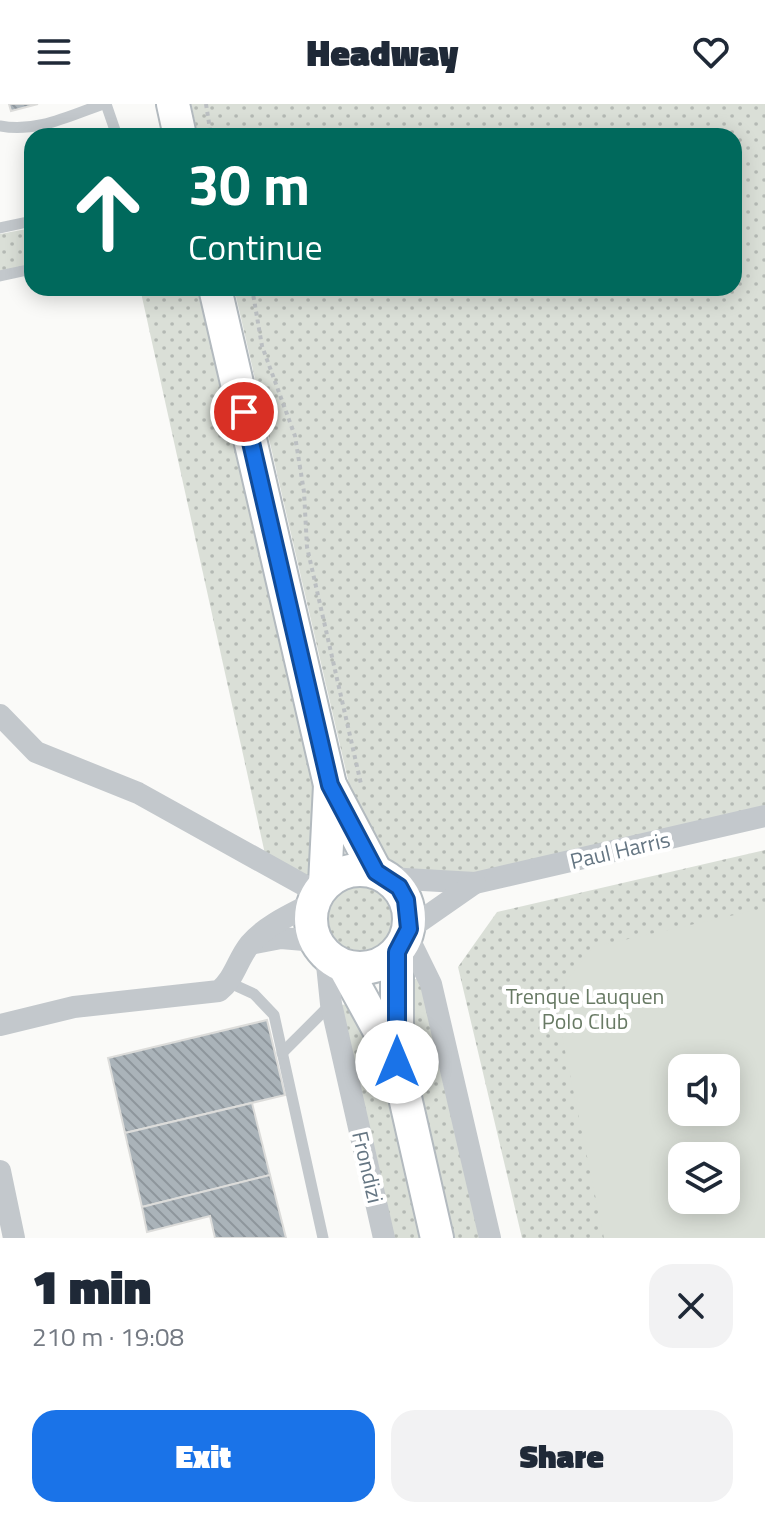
<!DOCTYPE html>
<html lang="en">
<head>
<meta charset="utf-8">
<style>
	:root { --surface:#fff; --page:#f2f2f3; --text:#1f2937; --muted:#747a83; --accent:#1a73e8 }
	body { margin:0; font-family:"Titillium Web",sans-serif; background:var(--page); color:var(--text); height:100vh; display:flex; flex-direction:column; font-size:30px; white-space:nowrap }
	* { box-sizing:border-box; margin:0 }
	p { font-size:26px; color:var(--muted) }
	.icon { flex:none; width:44px; height:44px; fill:none; stroke:currentColor; stroke-width:2; stroke-linecap:round; stroke-linejoin:round }
	.map { position:relative; height:1134px; overflow:hidden }
	.details { display:flex; flex-direction:column; background:var(--surface); flex:1 }
	.details>* { flex:none }
	.top-card { position:absolute; left:24px; top:24px; width:718px; height:168px; border-radius:24px; box-shadow:0 4px 20px #0003; background:#00695c; color:#fff; overflow:hidden }
	.fabs { position:absolute; left:668px; top:950px; display:grid; gap:16px }
	.fabs a { display:grid; place-items:center; width:72px; height:72px; border-radius:16px; background:var(--surface); box-shadow:0 4px 20px #0003; font-size:40px }
	.pin { position:absolute; display:grid; place-items:center; width:68px; height:68px; color:#fff; margin:-34px; border:4px solid #fff; border-radius:50%; box-shadow:0 2px 8px #0007 }
	.me { position:absolute; width:88px; margin:-44px; rotate:0deg; stroke-linejoin:round; filter:drop-shadow(0 0 6px #0008) }
	.turn { display:flex; align-items:center; gap:28px; height:168px; padding:0 32px; font-size:36px }
	.turn .icon { width:104px; height:104px; stroke-width:2.5 }
	.turn b { display:block; font-size:56px; line-height:68px }
	.round { display:grid; place-items:center; flex:none; width:84px; height:84px; border-radius:24px; background:var(--page) }
	.head { display:flex; align-items:center; justify-content:space-between; height:136px; padding:0 32px }
	h1 { font-size:48px; font-weight:800; line-height:60px }
	.primary-button { display:flex; gap:16px; margin-top:auto; padding:16px 32px }
	.primary-button a { flex:1; height:92px; border-radius:24px; background:var(--accent); color:#fff; font-size:32px; font-weight:800; line-height:92px; text-align:center }
	.primary-button a+a { background:var(--page); color:var(--text) }
	header { display:flex; justify-content:space-between; align-items:center; height:104px; padding:0 32px; background:var(--surface); font-size:36px; font-weight:800 }
	.map>svg:first-child { display:block }
</style>
</head>
<body>
<header><svg class="icon" aria-label="menu" viewBox="0 0 24 24"><path d="M4 6h16M4 12h16M4 18h16"/></svg>Headway<svg class="icon" aria-label="heart" viewBox="0 0 24 24"><path d="M12 20l-8-8c-3-5 5-10 8-4 3-6 11-1 8 4z"/></svg></header>
<div class="map">
<svg width="765" height="1134" viewBox="0 0 765 1134">
	<defs>
		<pattern id="green-dots" width="8" height="8" patternUnits="userSpaceOnUse" patternTransform="scale(2)"><rect width="8" height="8" fill="#dadfd7"/><path d="M2 2h.1M6 6h.1" fill="none" stroke="#b4b9b4" stroke-width="1.8" stroke-linecap="round"/></pattern>
		<pattern id="building-back-hatch" width="6" height="6" patternUnits="userSpaceOnUse" patternTransform="scale(2)"><rect width="6" height="6" fill="#aab3b9"/><path d="M-1 5l2 2M0 0l6 6M5-1l2 2" fill="none" stroke="#8e969c"/></pattern>
	</defs>
	<rect width="100%" height="100%" fill="#fafaf8"/>
	<g fill="url(#green-dots)" fill-rule="evenodd">
		<polygon points="191,0 765,0 765,704 469,773 399,768 385,761 352,693 234,184 734,184 734,32 198,32"/>
		<polygon points="32,124 32,160 0,168 0,130"/>
		<polygon points="140,184 204,184 314,658 314,778 265,750"/>
		<path d="M765 746V1134H522L458 863 497 808ZM682 964H726V1008H682ZM682 1052H726V1096H682Z"/>
		<circle cx="360" cy="815" r="39"/>
		<polygon points="408,875 422,875 483,1134 447,1134 407,958"/>
		<polygon points="352,899 387,962 426,1134 390,1134 337,902"/>
	</g>
	<path fill="#dadfd7" fill-rule="evenodd" d="M765 804V1134H604L558 913 567 876 593 843ZM682 964H726V1008H682ZM682 1052H726V1096H682Z"/>
	<g fill="url(#building-back-hatch)" stroke="#dcdcda" stroke-width="2">
		<polygon points="9,0 38,0 11,7"/>
		<polygon points="267,916 285,991 125,1029 108,954"/>
		<polygon points="252,999 270,1071 142,1103 125,1029"/>
		<polygon points="270,1071 286,1134 215,1134 210,1112 147,1128 142,1103"/>
	</g>
	<g fill="none" stroke-linecap="round" stroke-linejoin="round">
		<g stroke="#b3babf" stroke-width="36">
			<g id="secondary">
				<polyline points="173,0 180,32"/>
				<polyline points="215,184 330,681 376,768"/>
				<circle cx="360" cy="815" r="49"/>
				<polyline points="325,780 330,681"/>
				<polyline points="397,848 397,958 437,1134"/>
				<polyline points="344,862 395,955"/>
			</g>
		</g>
		<g stroke="#bbbfc2" stroke-width="4" stroke-dasharray="4 4" stroke-linecap="butt">
			<polyline points="206,0 211,32"/>
			<polyline points="252,184 262,242 295,332 304,388 307,443 361,680"/>
		</g>
		<g stroke="#c3c8cc" stroke-width="11">
			<polyline points="106,0 117,32"/>
			<path d="M0 22C36 29 69 12 103 0"/>
			<polyline points="0,124 32,117"/>
			<polyline points="0,172 32,165"/>
			<polyline points="230,879 254,890 274,911 323,1134"/>
			<polyline points="282,949 330,901"/>
		</g>
		<g stroke="#c3c8cc" stroke-width="22">
			<polyline points="0,611 36,648 138,689 318,789"/>
			<polyline points="388,774 475,779 765,712"/>
			<polyline points="409,825 475,779"/>
			<polyline points="407,831 431,880 490,1134"/>
			<polyline points="255,839 281,834 316,837"/>
			<polyline points="326,851 331,900 384,1134"/>
			<path d="M0 921 74 903 219 887C235 874 237 856 250 840 266 821 292 810 313 799"/>
			<polyline points="0,1067 14,1134"/>
		</g>
		<use href="#secondary" stroke="#fff" stroke-width="32"/>
	</g>
	<g fill="none" stroke-linecap="round" stroke-linejoin="round">
		<g stroke="#114b97" stroke-width="20">
			<polyline id="route" points="244,308 330,681 376,768 399,783 406,796 409,825 397,848 397,958"/>
		</g>
		<use href="#route" stroke="#1a73e8" stroke-width="14"/>
	</g>
	<g text-anchor="middle" dominant-baseline="central" stroke-width="8" stroke-linejoin="round" paint-order="stroke">
		<g font-size="22" fill="#657683" stroke="#fff">
			<text transform="translate(620 746) rotate(-13)">Paul Harris</text>
			<text transform="translate(368 1063) rotate(77)">Frondizi</text>
		</g>
		<g font-size="22" fill="#687a64" stroke="#fff">
			<text x="585" y="892">Trenque Lauquen<tspan x="585" dy="25">Polo Club</tspan></text>
		</g>
	</g>
</svg>
<div class="fabs">
<a><svg class="icon" aria-label="sound" viewBox="0 0 24 24"><path d="M4 9h4l5-4v14l-5-4H4zM17 9q2 3 0 6"/></svg></a>
<a><svg class="icon" aria-label="layers" viewBox="0 0 24 24"><path d="M12 4l9 5-9 5-9-5zM3 14l9 5 9-5"/></svg></a>
</div>
<div class="pin" style="left:244px;top:308px;background:#d93025"><svg class="icon" aria-label="arrive" viewBox="0 0 24 24"><path d="M6 21V4h12l-3 4 3 4H6"/></svg></div>
<svg class="me" style="left:397px;top:958px" viewBox="-20 -20 40 40"><circle r="19" fill="#fff"/><path d="M0-13L10 11 0 6-10 11z" fill="#1a73e8"/></svg>
<div class="top-card">
<div class="turn"><svg class="icon" aria-label="ahead" viewBox="0 0 24 24"><path d="M12 20V5M6 11l6-6 6 6"/></svg><div><b>30 m</b>Continue</div></div>
</div>
</div>
<section class="details">
<div class="head"><div><h1>1 min</h1><p>210 m · 19:08</p></div><a class="round"><svg class="icon" aria-label="close" viewBox="0 0 24 24"><path d="M6 6l12 12M18 6L6 18"/></svg></a></div>
<div class="primary-button"><a>Exit</a><a>Share</a></div>
</section>
</body>
</html>
